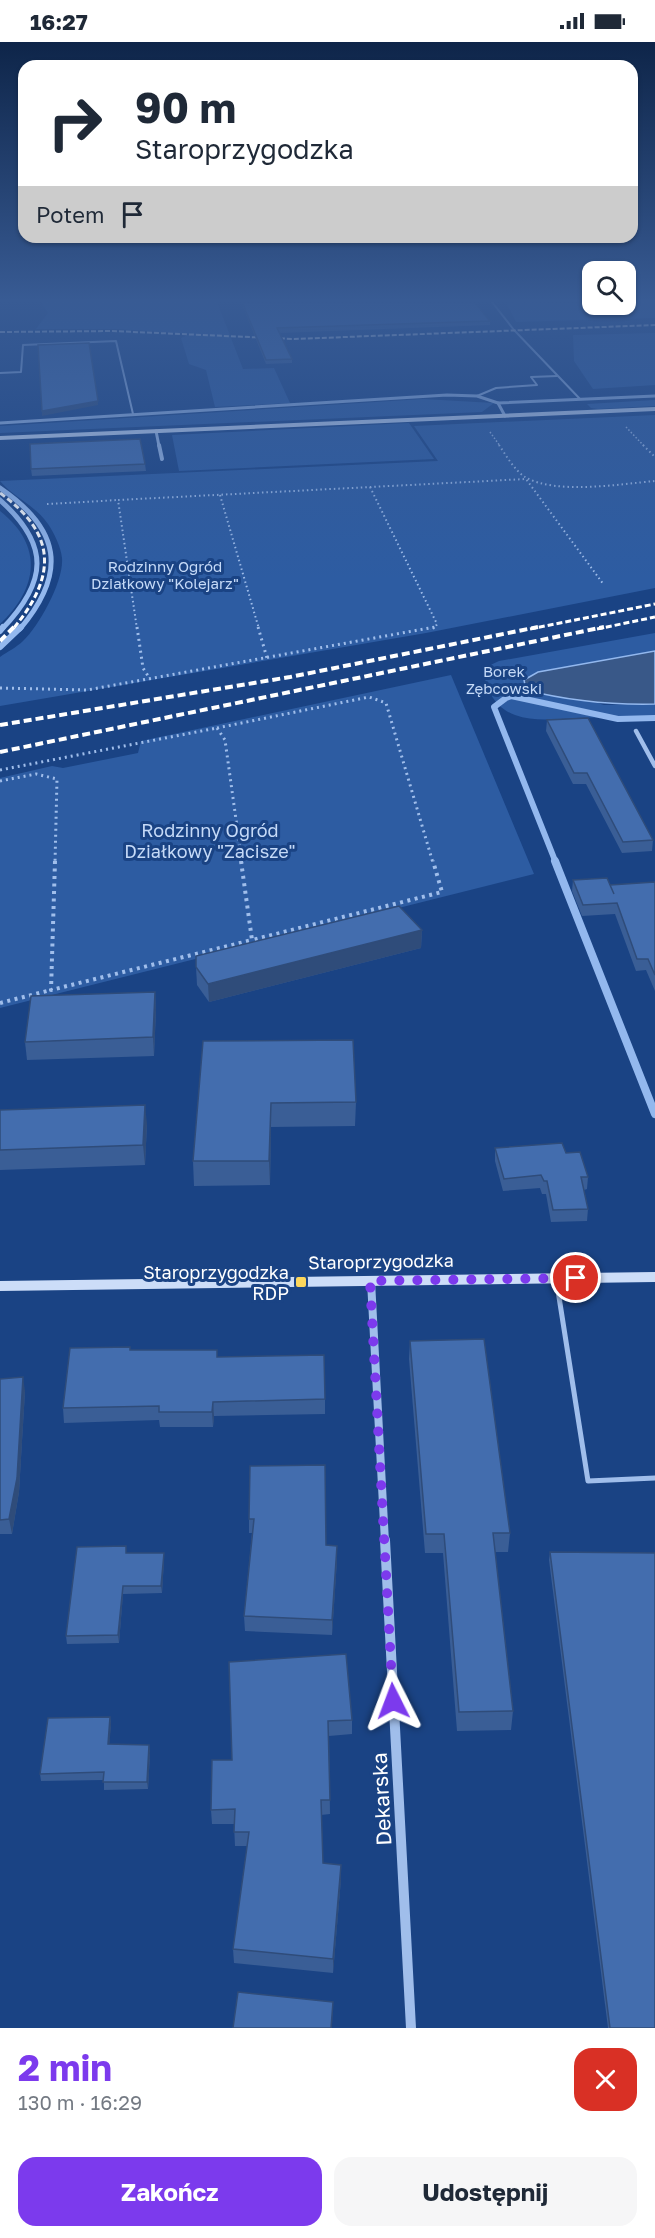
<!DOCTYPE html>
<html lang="pl">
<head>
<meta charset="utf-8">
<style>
	:root { --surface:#fff; --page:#f6f6f7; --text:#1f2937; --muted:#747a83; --accent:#7c3aed }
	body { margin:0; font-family:"Golos Text",sans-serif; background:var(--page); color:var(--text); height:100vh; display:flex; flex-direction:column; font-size:22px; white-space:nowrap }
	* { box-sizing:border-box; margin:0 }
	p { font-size:20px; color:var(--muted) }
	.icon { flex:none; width:33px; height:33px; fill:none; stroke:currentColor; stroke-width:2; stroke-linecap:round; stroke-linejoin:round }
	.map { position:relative; height:1986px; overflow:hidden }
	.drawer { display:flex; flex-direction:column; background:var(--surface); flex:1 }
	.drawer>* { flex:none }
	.top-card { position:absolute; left:18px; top:18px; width:620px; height:183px; border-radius:18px; box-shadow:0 2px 4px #0004; background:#fff; color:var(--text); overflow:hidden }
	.tools { position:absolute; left:582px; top:219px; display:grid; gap:12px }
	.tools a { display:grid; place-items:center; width:54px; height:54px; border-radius:12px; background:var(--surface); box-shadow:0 2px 4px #0004; font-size:30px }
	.pin { position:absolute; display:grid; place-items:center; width:51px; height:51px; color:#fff; margin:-26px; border:3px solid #fff; border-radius:50%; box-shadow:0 2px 6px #0007 }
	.me { position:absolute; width:66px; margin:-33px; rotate:357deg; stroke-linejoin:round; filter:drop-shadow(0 0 4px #0008) }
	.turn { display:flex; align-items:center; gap:21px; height:126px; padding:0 18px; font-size:27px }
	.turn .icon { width:78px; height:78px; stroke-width:2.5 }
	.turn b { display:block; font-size:42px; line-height:51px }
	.then { display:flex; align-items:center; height:57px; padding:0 18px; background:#0003; gap:12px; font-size:22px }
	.round { display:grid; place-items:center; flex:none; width:63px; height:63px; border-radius:18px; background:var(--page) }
	.overview { display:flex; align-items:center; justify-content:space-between; height:102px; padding:0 18px }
	h1 { font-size:36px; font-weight:700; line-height:45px; color:var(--accent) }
	.cta { display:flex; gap:12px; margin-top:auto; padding:12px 18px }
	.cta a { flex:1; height:69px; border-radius:18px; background:var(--accent); color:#fff; font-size:24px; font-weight:700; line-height:69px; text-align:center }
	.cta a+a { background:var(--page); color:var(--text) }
	.status { display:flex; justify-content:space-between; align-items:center; height:42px; padding:0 30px; background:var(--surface); direction:ltr }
	.status svg { height:16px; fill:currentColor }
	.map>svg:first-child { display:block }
</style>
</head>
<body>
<div class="status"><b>16:27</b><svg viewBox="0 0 49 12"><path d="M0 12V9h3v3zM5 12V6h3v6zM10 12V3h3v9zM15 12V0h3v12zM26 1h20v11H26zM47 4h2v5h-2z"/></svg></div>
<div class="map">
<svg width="655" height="1986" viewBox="0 0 655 1986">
	<rect width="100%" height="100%" fill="#1a4384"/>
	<g fill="#2d5ca2">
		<polygon points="41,260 217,260 243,327 274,326 290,361 215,365 206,328 189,322 181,296 190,292 118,287 36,287 48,271"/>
		<polygon points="514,260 626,262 626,260 655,260 655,276 516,280 507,262"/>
		<polygon points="655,291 655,343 593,347 574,319 573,293"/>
		<polygon points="423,357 494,361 482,370 0,391 0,384"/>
		<polygon points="655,358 655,364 598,367 591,366 587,362"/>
		<path d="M655 373V546L426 591 0 664V615C7 610 17 605 23 599 39 584 64 539 62 516 61 505 54 491 48 482 35 463 13 455 0 439L438 419 414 384Z"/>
		<polygon points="409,381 434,417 179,429 172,393"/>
		<path d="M0 469C44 504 38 546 0 582Z"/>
		<path d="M655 591V609L538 630 524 638 604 663 655 662V676C629 676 602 675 576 676 556 677 534 680 515 673 495 666 484 646 484 626L499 619Z"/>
		<polygon points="451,633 534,832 0,966 0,736 52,724 63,726 138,711 141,699"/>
	</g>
	<path fill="#395888" stroke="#93b8ee" stroke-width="1.5" d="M655 609V662C611 663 569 659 526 648L524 638 538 630Z"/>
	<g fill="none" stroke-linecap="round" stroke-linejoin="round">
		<g stroke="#93b8ee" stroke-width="5">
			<path d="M0 446C60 487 68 530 20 587"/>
			<path d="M0 458C50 503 48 539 2 587"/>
		</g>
		<g stroke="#93b8ee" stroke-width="6">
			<polyline points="0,589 3,585"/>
			<polyline points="0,605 21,585"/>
			<polyline points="526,648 506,656 494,665 556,821"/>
			<polyline points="511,654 618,677 655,676"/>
		</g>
		<polyline stroke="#93b8ee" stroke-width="8" points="555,819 655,1072"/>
		<g stroke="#a0beeb" stroke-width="1.5" stroke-dasharray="1.5 2" stroke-linecap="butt">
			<polyline points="626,385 644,404"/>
			<polyline points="490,390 500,404"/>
		</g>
		<g stroke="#a0beeb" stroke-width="2" stroke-dasharray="1.5 3" stroke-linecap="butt">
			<path d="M499 403C506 413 514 428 525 435 556 453 620 442 655 439"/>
			<polyline points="643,403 655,415"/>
			<polyline points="370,445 437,582 435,586 430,587"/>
			<polyline points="220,453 259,587"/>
			<polyline points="47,462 118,458"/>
			<polyline points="137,587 118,458 526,437 604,543"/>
		</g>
		<g stroke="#a0beeb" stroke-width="3" stroke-dasharray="2 4" stroke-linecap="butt">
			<polyline points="137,585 143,626 150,637"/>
			<polyline points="258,585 267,616"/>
			<polyline points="0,646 87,648 435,585"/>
			<polyline points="217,686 225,698 242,821"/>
			<polyline points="217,686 369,655 386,661 433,821"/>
			<polyline points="0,728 217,686"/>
			<polyline points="0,739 36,732 57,737 55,821"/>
		</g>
		<g stroke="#a0beeb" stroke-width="4" stroke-dasharray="3 4.5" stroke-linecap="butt">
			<polyline points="55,819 51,948 252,898"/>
			<polyline points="241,819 252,898 442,850 433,819"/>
			<polyline points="0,961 51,948"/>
		</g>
		<g stroke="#a0beeb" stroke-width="2">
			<polyline points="492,260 514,288 580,357"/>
			<polyline points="0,331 21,330 23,303 116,299 133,372"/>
			<polyline points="477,354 496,346 537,343 531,335 557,334"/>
		</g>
		<polyline stroke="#a0beeb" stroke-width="5" points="556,1236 588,1439 655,1436"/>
		<g stroke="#a0beeb" stroke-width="3">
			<polyline points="505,374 498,361 655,354"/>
			<polyline points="0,381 447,353 477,354 498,361"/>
			<polyline points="156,389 159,404"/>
		</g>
		<polyline stroke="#a0beeb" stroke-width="4" points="159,403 162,417"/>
		<polyline stroke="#a0beeb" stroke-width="4.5" points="636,689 655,724"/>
		<polyline stroke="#a0beeb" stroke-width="8" points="371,1239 385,1500"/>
		<polyline stroke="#a0beeb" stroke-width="10" points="385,1498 411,1986"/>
		<g fill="#ccddf8" fill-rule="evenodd">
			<polygon points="655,365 655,369 0,398 0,394"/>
			<polygon points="655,1230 655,1240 0,1249 0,1239"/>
		</g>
		<polyline stroke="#fff" stroke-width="2" stroke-dasharray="5 2" stroke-linecap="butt" points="0,290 112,289 294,297 655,283"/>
		<g stroke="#fff" stroke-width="3" stroke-dasharray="6 3" stroke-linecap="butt">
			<path d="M0 451C57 492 57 534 13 587"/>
			<polyline points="530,587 655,562"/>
			<polyline points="597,587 655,575"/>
		</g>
		<g stroke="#fff" stroke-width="4" stroke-dasharray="8 4" stroke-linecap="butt">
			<polyline points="0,599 14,585"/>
			<polyline points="0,683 290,635 538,585"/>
			<polyline points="0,710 604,585"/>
		</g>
	</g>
	<g fill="#3a5e96">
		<polygon points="241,260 474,260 490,279 490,283 279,291 292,317 292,321 266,322"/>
		<polygon points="145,422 146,429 32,434 31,427"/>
		<polygon points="547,678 653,798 652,809 622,811 586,742 573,742 546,689"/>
		<polygon points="573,838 610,844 655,840 655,949 646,928 636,929 615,872 582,874 572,849"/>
		<polygon points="422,888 421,906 209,960 197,943 196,925"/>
		<polygon points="155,950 156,968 154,1014 27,1018 25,1000"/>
		<polygon points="203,999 356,1060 355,1084 271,1085 270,1143 194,1144 193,1119"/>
		<polygon points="0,1068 147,1082 145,1123 0,1128"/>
		<polygon points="495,1106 566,1111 588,1135 587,1147 584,1148 588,1167 587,1179 551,1180 546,1152 542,1152 540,1146 503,1149 495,1119"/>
		<polygon points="410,1299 510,1491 508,1510 495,1510 513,1669 511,1688 457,1689 443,1511 425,1511 409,1317"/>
		<polygon points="130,1308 218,1315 325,1357 325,1372 214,1374 213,1385 160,1385 159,1378 64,1381 63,1366"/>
		<polygon points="0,1337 25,1349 19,1450 12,1492 0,1492"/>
		<polygon points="250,1424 326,1503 337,1518 332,1593 245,1589 244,1574 252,1491 249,1491 249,1477"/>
		<polygon points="550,1510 655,1986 608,1986 549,1518"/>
		<polygon points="127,1511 164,1518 162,1551 123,1552 119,1601 67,1602 66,1594"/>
		<polygon points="229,1620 352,1678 352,1692 329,1694 330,1772 321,1773 323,1821 341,1837 333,1931 234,1921 233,1907 247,1804 235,1804 234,1782 212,1782 211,1768 232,1718"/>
		<polygon points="110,1675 111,1682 109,1702 149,1703 150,1711 148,1747 104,1748 104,1738 41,1739 40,1732"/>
	</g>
	<g fill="#2f4c7a">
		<polygon points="98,359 98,363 42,374 42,369"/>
		<polygon points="422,888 421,906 209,960 208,942"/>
		<polygon points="155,950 156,968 154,1014 153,995"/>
		<polygon points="271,1061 271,1085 270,1143 269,1119"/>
		<polygon points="145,1063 147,1082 145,1123 143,1103"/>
		<polygon points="23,1335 25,1349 19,1450 12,1492 9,1477"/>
		<polygon points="213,1360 214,1374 213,1385 212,1370"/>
		<polygon points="337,1504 337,1518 332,1593 332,1578"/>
		<polygon points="164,1511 164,1518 162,1551 161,1544"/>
		<polygon points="123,1544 123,1552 119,1601 118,1593"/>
		<polygon points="110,1675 111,1682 109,1710 108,1702"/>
		<polygon points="149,1703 150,1711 148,1747 147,1740"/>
		<polygon points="341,1823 341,1837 333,1931 333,1917"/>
		<polygon points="333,1960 332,1986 331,1986"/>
	</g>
	<g fill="#436dae" stroke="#2f4c7a" stroke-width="1.5">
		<polygon points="242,260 474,260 490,279 277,286 292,317 266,318"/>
		<polygon points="89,301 98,359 42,369 38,303"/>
		<polygon points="140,397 145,422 31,427 30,402"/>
		<polygon points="588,676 653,798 623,800 587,731 574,731 547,678"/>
		<polygon points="607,836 614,852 610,843 655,840 655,933 648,917 637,917 617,861 583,863 573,838"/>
		<polygon points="399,864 422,888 208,942 196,925 196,914"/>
		<polygon points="155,950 153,995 25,1000 31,954"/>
		<polygon points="353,998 356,1060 271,1061 269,1119 193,1119 203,999"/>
		<polygon points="145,1063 143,1103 0,1108 0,1068"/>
		<polygon points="562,1101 566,1111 580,1110 588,1135 581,1135 588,1167 553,1168 547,1139 544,1139 541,1133 504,1137 495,1106"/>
		<polygon points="484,1297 510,1491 493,1491 513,1669 459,1670 444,1492 426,1492 410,1299"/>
		<polygon points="130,1305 130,1308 217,1308 217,1315 324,1313 325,1357 213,1360 212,1370 159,1370 159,1364 63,1366 70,1306"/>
		<polygon points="23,1335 17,1436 9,1477 0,1478 0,1337"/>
		<polygon points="325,1423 326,1503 337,1504 332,1578 244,1574 254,1477 249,1477 250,1424"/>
		<polygon points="126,1504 126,1511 164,1511 161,1544 123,1544 118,1593 66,1594 77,1505"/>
		<polygon points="550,1510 655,1511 655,1986 610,1986"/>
		<polygon points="346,1612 352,1678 328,1679 330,1758 321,1758 323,1821 341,1823 333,1917 233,1907 249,1790 234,1790 235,1767 211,1768 212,1718 232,1718 229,1620"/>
		<polygon points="110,1675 108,1702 149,1703 147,1740 103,1740 104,1730 40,1732 48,1676"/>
		<polygon points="238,1950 333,1960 331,1986 233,1986"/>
	</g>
	<linearGradient id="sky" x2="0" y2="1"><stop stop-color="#0e2549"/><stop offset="0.48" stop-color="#385b94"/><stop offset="1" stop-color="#385b94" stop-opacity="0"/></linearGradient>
	<rect width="655" height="538" fill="url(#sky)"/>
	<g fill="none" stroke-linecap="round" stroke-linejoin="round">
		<polyline stroke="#7c3aed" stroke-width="10" stroke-dasharray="0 18" points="393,1659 370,1239 576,1236"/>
	</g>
	<rect fill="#fdd75c" stroke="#1a4384" stroke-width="2" x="295" y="1234" width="12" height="12" rx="3"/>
	<g text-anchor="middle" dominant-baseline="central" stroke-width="6" stroke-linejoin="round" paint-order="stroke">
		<g font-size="15" fill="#c5daf8" stroke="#1a4384">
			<text x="165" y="524">Rodzinny Ogród<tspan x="165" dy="17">Działkowy "Kolejarz"</tspan></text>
			<text x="504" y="629">Borek<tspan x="504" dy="17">Zębcowski</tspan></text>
		</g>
		<g font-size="18" fill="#c5daf8" stroke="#1a4384">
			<text x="210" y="788">Rodzinny Ogród<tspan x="210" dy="21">Działkowy "Zacisze"</tspan></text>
		</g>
		<g font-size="18" fill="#fff" stroke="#1a4384">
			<text transform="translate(381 1219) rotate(-1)">Staroprzygodzka</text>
		</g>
		<g font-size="18" fill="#fff" stroke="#1a4384" text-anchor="end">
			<text x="289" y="1230">Staroprzygodzka<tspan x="289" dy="21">RDP</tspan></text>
		</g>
		<g font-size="21" fill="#fff" stroke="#1a4384">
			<text transform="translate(381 1757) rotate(-93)">Dekarska</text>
		</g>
	</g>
</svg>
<div class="tools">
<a><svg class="icon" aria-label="search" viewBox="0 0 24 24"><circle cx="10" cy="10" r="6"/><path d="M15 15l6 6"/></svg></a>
</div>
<div class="pin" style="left:576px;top:1236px;background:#d93025"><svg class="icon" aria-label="arrive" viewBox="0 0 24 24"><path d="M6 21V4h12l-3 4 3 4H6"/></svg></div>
<svg class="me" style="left:393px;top:1659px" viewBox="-20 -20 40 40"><path d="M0-17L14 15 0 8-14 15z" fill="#7c3aed" stroke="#fff" stroke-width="4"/></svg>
<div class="top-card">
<div class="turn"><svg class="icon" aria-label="right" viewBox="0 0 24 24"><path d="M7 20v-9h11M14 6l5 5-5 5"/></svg><div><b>90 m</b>Staroprzygodzka</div></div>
<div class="then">Potem<svg class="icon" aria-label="arrive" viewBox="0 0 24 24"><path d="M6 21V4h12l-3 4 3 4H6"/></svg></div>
</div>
</div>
<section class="drawer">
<div class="overview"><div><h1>2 min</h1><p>130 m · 16:29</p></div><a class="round" style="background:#d93025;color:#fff"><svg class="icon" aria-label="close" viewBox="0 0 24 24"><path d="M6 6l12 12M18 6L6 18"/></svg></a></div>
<div class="cta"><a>Zakończ</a><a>Udostępnij</a></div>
</section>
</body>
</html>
